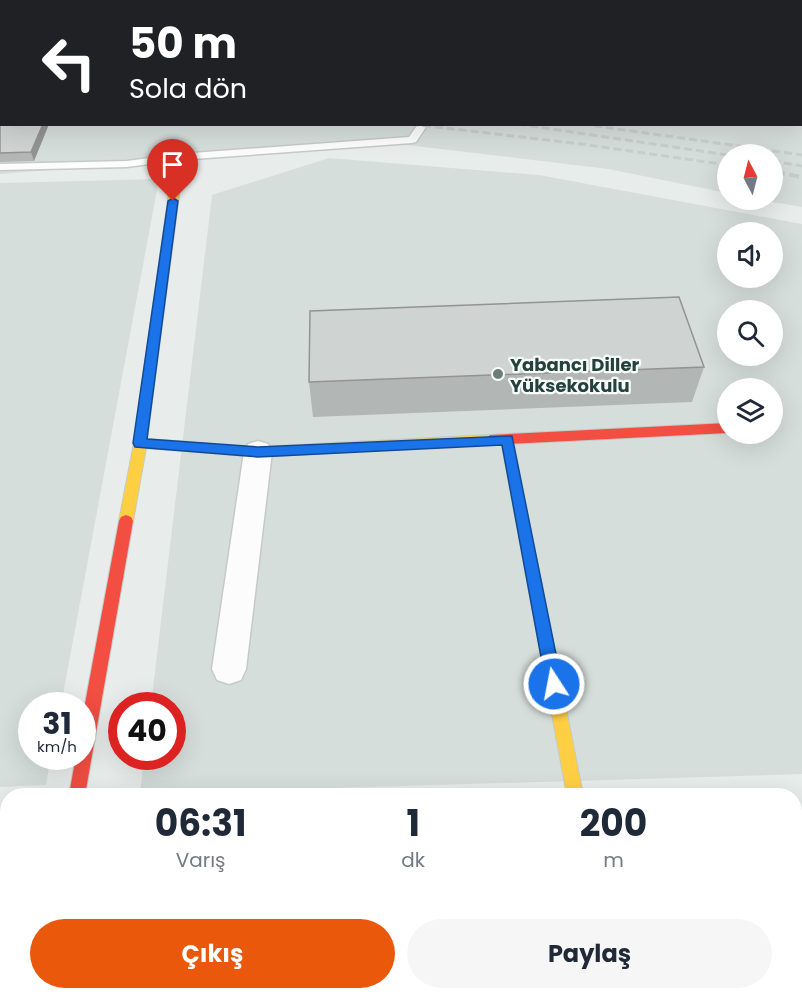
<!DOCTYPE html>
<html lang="tr">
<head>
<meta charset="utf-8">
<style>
	:root { --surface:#fff; --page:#f6f6f7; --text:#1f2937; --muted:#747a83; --accent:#ea580c }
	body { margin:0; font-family:Poppins,sans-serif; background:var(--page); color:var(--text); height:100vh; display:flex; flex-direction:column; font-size:22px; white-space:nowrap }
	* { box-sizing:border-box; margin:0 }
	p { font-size:20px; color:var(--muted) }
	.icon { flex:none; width:33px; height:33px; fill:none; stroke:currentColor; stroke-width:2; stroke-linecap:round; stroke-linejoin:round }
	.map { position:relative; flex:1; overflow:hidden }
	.side { position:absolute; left:0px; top:788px; width:802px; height:212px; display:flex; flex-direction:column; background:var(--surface); border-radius:24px 24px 0 0; box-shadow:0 6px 24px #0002 }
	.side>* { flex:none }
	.hud { position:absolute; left:0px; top:0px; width:802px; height:126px; box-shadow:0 6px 24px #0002; background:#202124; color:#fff; overflow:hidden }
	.needle { width:39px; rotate:353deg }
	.tools { position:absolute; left:717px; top:144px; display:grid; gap:12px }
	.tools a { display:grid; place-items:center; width:66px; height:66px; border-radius:50%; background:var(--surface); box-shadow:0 6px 24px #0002; font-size:30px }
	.speed { position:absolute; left:18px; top:692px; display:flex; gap:12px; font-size:30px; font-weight:700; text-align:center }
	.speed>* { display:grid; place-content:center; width:78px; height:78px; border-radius:50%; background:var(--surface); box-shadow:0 6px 24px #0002; line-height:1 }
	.speed small { font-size:15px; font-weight:400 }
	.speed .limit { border:9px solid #d22; background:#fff; color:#111 }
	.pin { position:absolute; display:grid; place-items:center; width:51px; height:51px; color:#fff; margin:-62px -26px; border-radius:50% 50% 50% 0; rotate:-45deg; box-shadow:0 0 6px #0007 }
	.pin .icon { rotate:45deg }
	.me { position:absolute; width:66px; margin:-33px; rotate:349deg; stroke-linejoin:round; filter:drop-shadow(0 0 4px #0008) }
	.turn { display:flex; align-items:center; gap:21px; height:126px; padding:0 30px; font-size:27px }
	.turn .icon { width:78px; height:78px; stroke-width:2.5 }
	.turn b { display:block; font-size:42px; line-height:51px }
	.eta { display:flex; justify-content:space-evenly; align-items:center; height:102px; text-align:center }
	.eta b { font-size:36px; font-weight:700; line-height:42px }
	.cta { display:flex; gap:12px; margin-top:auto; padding:12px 30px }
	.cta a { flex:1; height:69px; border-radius:36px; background:var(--accent); color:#fff; font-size:24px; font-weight:700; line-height:69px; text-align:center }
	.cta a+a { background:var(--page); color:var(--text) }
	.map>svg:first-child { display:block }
</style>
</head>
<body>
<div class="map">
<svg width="802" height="998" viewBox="0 0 802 998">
	<rect width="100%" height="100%" fill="#e8edeb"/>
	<g fill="#d6dedb" fill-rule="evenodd">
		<polygon points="412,0 802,0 802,207 762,200 772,200 772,154 728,154 727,193 608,169 390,143 0,174 1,15 2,124 801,124 801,2"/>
		<path d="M329 158 539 175 802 224V774L140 794 144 756H172V705H151L212 195ZM728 232H772V278H728ZM728 310H772V356H728ZM728 388H772V434H728Z"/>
		<polygon points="159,179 61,705 32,705 32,756 51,756 46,785 0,787 0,183"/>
		<polygon points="802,981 802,998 534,998 638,992 795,992 795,982"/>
	</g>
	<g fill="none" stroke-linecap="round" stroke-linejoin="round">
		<g stroke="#c5cac8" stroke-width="3">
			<g id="lane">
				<polygon points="801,70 802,70 801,77"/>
				<rect x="801" y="111" width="1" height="6"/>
				<polygon points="418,124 428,124 416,142 412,143 179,160 127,167 0,170 0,164 127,161 179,154 409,137"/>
			</g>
		</g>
		<g stroke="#c5cac8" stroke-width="3">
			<g id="street">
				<rect x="525" y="0" width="18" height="2"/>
				<polygon points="775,0 794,0 795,2 776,2"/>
				<polygon points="258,441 268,444 272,452 246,669 241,680 229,684 217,680 212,669 244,452 248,444"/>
			</g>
		</g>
		<g stroke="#c3cbc8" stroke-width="2">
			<polygon id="fast" points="8,935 8,953 0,954 0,936"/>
		</g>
		<g stroke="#c3cbc8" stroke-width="2">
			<g id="slow">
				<polygon points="179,154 184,157 147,439 258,447 490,435 496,440 495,443 258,457 146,448 133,521 131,525 121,525 119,521 134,443 174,157"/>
				<polygon points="507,435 513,440 583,795 567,795 501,440"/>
				<rect x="0" y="868" width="8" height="18"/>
				<rect x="795" y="889" width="7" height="18"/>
			</g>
		</g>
		<g stroke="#c3cbc8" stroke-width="2">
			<g id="jam">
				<polygon points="728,423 728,433 490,445 484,440 490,435"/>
				<polygon points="126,515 131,517 133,521 85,795 69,795 76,756 82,756 82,720 119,521 121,517"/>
				<polygon points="802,853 802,871 795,872 795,854"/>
			</g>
		</g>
		<use href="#lane" fill="#fcfcfc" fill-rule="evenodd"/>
		<use href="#street" fill="#fcfcfc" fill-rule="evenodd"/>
		<use href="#fast" fill="#16e098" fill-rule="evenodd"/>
		<use href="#slow" fill="#ffcf43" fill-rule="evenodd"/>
		<use href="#jam" fill="#f24e42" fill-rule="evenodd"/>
		<g stroke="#c9cdcc" stroke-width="3" stroke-dasharray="8 4" stroke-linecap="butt">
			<polyline points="411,124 581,144 728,165"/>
			<polyline points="518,124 728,155"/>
			<polyline points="582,124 802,155"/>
			<polyline points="772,161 802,166"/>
			<polyline points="772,172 784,174"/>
		</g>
		<polyline stroke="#c9cdcc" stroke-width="4" stroke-dasharray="10 4.5" stroke-linecap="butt" points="775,172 802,177"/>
	</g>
	<g fill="#b2b6b5">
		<polygon points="0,112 49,124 34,161 0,162"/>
		<polygon points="704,367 692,402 313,417 309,382"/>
	</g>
	<polygon fill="#919493" points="43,124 49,124 34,161 31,152"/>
	<g fill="#cfd4d2" stroke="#919493" stroke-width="1.5">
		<polygon points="0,112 2,112 2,124 43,124 31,152 0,153"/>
		<polygon points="679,297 704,367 309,382 310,311"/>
	</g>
	<polygon fill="#1a73e8" stroke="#114b97" stroke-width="1.5" points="173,198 178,201 147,439 258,447 512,436 562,684 560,689 554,691 548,689 546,684 502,445 258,457 135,447 133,443 168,201"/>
	<circle fill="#697e78" stroke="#f7fbf9" stroke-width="2" cx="498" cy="374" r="6"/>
	<g text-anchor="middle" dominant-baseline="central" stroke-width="4.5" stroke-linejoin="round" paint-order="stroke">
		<g font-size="18" font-weight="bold" fill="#24423a" stroke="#f7fbf9" text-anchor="start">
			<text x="510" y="364">Yabancı Diller<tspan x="510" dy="21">Yüksekokulu</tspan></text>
		</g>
	</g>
</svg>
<div class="tools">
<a><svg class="needle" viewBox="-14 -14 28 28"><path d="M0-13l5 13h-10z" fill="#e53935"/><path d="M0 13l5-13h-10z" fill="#747a83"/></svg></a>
<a><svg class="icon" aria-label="sound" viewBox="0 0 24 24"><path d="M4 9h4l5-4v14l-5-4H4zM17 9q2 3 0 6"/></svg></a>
<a><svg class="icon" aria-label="search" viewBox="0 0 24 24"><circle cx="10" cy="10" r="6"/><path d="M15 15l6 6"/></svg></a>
<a><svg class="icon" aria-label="layers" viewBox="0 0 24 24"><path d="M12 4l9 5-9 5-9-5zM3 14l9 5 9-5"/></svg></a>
</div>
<div class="speed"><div>31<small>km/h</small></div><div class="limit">40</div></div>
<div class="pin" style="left:173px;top:201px;background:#d93025"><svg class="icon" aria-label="arrive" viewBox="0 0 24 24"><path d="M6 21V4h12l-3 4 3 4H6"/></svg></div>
<svg class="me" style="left:554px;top:684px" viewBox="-20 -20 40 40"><circle r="17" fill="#1a73e8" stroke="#fff" stroke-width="3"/><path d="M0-11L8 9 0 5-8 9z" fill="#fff"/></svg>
<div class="hud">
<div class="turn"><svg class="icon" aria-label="left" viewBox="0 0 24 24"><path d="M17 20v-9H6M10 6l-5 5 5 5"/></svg><div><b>50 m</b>Sola dön</div></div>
</div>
<section class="side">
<div class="eta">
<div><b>06:31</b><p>Varış</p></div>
<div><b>1</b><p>dk</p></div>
<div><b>200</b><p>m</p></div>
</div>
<div class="cta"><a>Çıkış</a><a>Paylaş</a></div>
</section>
</div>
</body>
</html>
